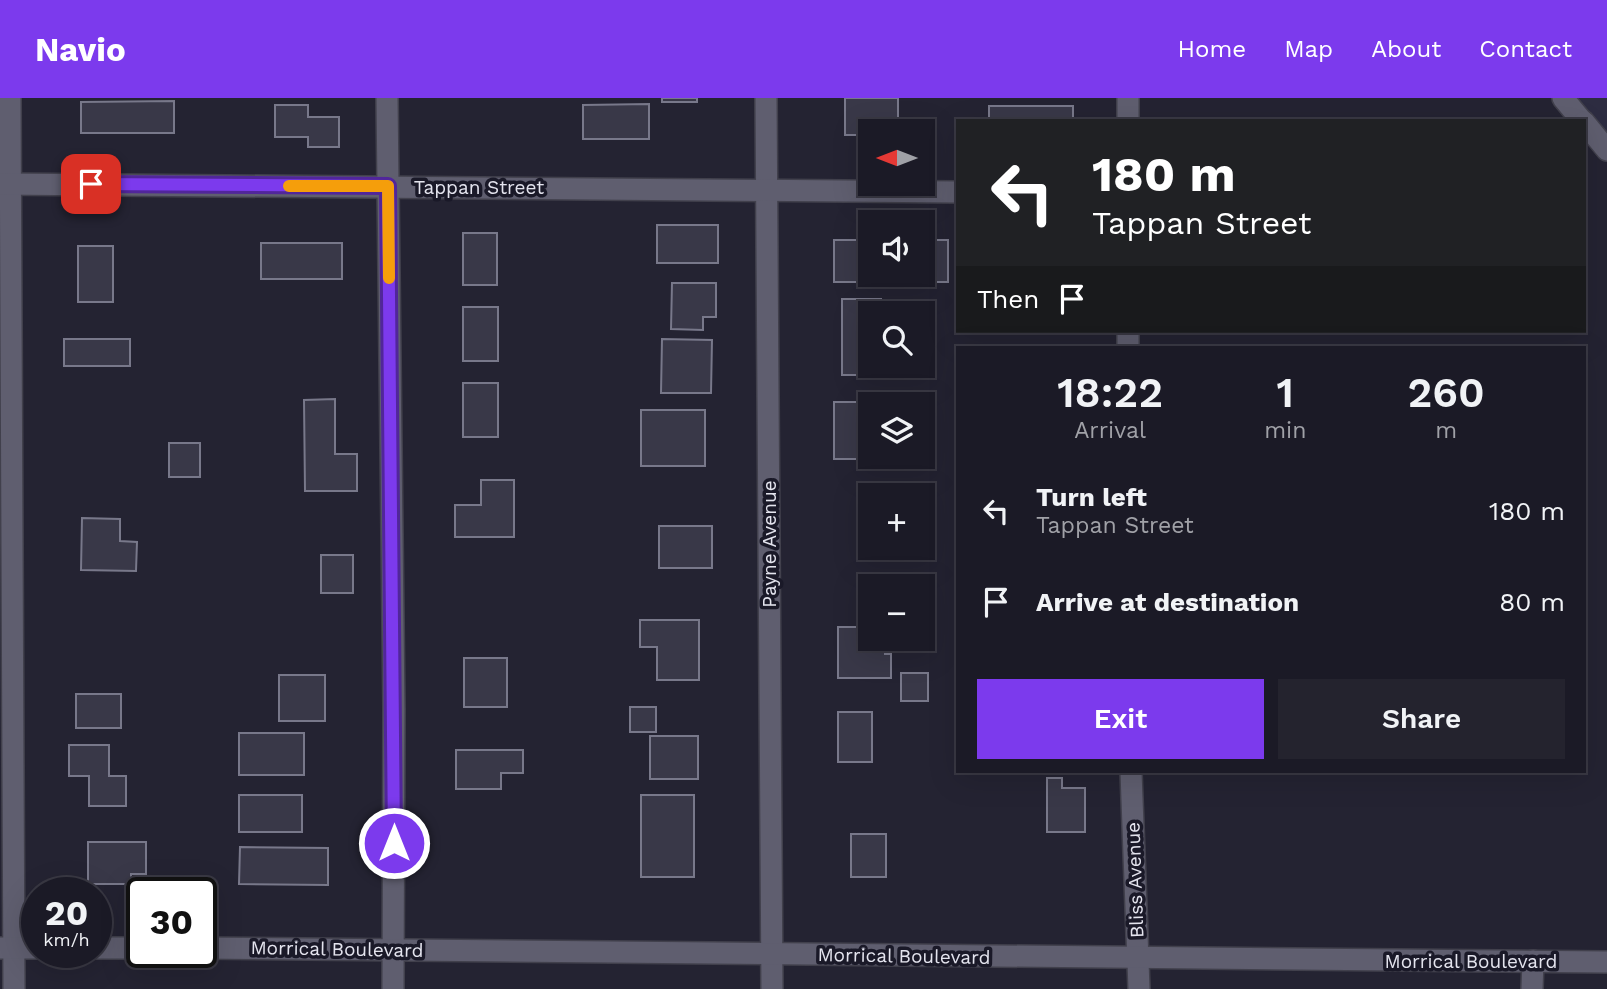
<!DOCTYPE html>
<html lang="en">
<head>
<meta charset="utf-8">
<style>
	:root { --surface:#1b1a26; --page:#24232e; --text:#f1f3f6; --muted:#a0a1a7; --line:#393843; --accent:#7c3aed }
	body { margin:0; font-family:"Work Sans",sans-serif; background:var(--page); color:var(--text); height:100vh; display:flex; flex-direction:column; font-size:26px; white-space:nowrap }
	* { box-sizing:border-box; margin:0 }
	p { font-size:23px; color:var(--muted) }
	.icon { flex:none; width:38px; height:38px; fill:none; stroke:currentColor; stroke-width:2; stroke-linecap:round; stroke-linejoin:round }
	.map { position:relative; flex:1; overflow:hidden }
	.panel { position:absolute; left:956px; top:248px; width:630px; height:427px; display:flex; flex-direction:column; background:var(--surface); border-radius:0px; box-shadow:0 7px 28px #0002,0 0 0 2px var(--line) }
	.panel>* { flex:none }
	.banner { position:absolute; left:956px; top:21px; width:630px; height:214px; border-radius:0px; box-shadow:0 7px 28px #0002,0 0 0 2px var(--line); background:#202124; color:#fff; overflow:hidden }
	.needle { width:46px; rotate:270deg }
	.buttons { position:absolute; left:858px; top:21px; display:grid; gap:14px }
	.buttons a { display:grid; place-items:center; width:77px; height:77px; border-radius:0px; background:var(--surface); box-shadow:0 7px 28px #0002,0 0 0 2px var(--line); font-size:35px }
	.speed { position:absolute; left:21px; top:779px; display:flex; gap:14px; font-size:35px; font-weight:700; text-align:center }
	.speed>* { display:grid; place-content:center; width:91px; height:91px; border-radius:50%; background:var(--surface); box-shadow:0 7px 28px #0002,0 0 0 2px var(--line); line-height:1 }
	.speed small { font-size:18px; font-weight:400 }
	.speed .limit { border:4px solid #111; border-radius:10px; background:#fff; color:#111 }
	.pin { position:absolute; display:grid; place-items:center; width:60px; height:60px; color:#fff; margin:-30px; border-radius:14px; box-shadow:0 4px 10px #0006 }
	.me { position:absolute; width:77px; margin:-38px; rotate:0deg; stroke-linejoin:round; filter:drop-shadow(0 0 5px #0008) }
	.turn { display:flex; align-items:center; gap:24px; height:147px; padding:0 21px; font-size:32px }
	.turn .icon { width:91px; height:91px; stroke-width:2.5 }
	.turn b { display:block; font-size:49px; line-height:60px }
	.then { display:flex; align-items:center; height:66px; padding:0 21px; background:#0003; gap:14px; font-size:26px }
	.eta { display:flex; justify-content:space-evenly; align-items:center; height:119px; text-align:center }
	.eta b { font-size:42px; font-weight:600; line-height:49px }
	.primary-button { display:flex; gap:14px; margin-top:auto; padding:14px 21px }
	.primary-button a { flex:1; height:80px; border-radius:0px; background:var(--accent); color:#fff; font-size:28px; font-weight:600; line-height:80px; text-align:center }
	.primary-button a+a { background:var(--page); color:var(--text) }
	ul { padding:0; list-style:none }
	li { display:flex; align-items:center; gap:21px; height:91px; padding:0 21px }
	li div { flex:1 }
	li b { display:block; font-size:26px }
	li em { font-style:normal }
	header { display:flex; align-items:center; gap:42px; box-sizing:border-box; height:98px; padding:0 35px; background:var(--accent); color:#fff }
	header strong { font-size:33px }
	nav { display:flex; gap:38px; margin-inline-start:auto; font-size:24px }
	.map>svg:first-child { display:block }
</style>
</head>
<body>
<header>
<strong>Navio</strong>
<nav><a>Home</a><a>Map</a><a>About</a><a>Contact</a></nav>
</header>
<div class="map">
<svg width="1607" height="891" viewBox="0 0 1607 891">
	<rect width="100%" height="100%" fill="#242332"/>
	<polygon fill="#2d2c41" points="1563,0 1607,0 1607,52"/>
	<g fill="#393848" stroke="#78788a" stroke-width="2">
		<rect x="662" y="0" width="35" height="4"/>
		<polygon points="845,0 898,0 898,33 870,33 870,37 845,37"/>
		<polygon points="174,3 174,35 81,35 81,4"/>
		<polygon points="649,6 649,41 583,41 583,7"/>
		<polygon points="275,7 308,7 308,19 339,19 339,49 308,49 308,39 275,39"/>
		<rect x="989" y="8" width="84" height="15"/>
		<rect x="657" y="127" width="61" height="38"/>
		<rect x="463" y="135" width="34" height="52"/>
		<polygon points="834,142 870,142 870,177 922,177 922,142 948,142 948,184 834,184"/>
		<rect x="261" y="145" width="81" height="36"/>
		<rect x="78" y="148" width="35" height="56"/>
		<polygon points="672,185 716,185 716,219 703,219 703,232 671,231"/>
		<polygon points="842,201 881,201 881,214 896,214 870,215 870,268 896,268 896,277 842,277"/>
		<rect x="463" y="209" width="35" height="54"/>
		<rect x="64" y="241" width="66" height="27"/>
		<polygon points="662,241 712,242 711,295 661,295"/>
		<rect x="463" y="285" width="35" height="54"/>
		<polygon points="335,301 335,356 357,356 357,393 305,393 304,302"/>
		<polygon points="834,304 876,304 876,306 870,306 870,359 876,361 834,361"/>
		<rect x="641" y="312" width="64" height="56"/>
		<rect x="169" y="345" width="31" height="34"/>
		<polygon points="481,382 514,382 514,439 455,439 455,407 481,407"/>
		<polygon points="82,420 120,421 120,443 137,444 136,473 81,472"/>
		<rect x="659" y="428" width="53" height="42"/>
		<rect x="321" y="457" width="32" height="38"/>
		<polygon points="640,522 699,522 699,582 657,582 657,549 640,549"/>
		<polygon points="838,529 870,529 870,541 885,541 885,556 891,556 891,580 838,580"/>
		<rect x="464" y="560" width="43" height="49"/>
		<rect x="901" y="575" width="27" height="28"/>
		<rect x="279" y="577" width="46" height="46"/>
		<rect x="76" y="596" width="45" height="34"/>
		<rect x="630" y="609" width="26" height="25"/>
		<rect x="838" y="614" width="34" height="50"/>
		<rect x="239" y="635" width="65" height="42"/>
		<rect x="650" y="638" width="48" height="43"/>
		<polygon points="69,647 109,647 109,678 126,678 126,708 89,708 89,678 69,678"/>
		<polygon points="456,652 523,652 523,675 501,675 501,691 456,691"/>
		<polygon points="1047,680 1062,680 1062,690 1085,690 1085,734 1047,734"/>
		<rect x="239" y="697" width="63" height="37"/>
		<rect x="641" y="697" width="53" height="82"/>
		<rect x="851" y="736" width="35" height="43"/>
		<polygon points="88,744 146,744 146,776 131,776 131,786 88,786"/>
		<polygon points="240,749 328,750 328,787 239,786"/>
	</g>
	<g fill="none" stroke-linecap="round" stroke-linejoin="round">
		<g stroke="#41404c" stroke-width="24">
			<g id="minor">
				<polyline points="10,0 14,891"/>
				<polyline points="387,0 394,611 393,891"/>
				<polyline points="766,0 772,891"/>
				<polyline points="1128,0 1128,23"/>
				<polyline points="1563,0 1582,23"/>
				<polyline points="1584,24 1607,52"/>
				<polyline points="0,86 957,94"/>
				<polyline points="1128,250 1128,233"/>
				<polyline points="1131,674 1139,891"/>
				<polyline points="0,850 37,850"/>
				<polyline points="96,850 142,850"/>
				<polyline points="201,850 1607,864"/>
				<polyline points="1532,891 1533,863"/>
			</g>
		</g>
		<use href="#minor" stroke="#5f5e6f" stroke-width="21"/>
	</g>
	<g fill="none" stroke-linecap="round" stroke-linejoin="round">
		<g stroke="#51269a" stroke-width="18">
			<polyline id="route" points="91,86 388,88 394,745"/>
		</g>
		<use href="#route" stroke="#7c3aed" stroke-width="12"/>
		<polyline stroke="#f59e0b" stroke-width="12" points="289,88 388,88 389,180"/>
	</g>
	<g text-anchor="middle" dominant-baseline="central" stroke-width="7" stroke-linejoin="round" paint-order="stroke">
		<g font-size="19" fill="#e4e4ee" stroke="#1a1928">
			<text x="479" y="89">Tappan Street</text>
			<text transform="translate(769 446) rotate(-90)">Payne Avenue</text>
			<text transform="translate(1135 782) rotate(-92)">Bliss Avenue</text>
			<text transform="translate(337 851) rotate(1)">Morrical Boulevard</text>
			<text transform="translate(904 858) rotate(1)">Morrical Boulevard</text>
			<text x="1471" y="863">Morrical Boulevard</text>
		</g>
	</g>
</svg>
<div class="buttons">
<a><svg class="needle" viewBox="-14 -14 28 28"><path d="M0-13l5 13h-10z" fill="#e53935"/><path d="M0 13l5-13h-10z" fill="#a0a1a7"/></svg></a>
<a><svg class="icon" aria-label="sound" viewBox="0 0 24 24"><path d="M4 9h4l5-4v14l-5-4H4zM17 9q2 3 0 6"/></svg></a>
<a><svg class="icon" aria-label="search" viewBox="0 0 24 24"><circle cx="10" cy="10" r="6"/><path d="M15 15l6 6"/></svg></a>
<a><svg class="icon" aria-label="layers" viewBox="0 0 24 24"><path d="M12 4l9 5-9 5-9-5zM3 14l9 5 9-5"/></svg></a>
<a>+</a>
<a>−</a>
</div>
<div class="speed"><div>20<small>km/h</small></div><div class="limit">30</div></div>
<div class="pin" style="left:91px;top:86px;background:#d93025"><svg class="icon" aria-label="arrive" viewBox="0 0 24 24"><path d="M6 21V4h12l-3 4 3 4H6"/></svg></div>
<svg class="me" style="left:394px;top:745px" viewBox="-20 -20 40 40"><circle r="17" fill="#7c3aed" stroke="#fff" stroke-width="3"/><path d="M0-11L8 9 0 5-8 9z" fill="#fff"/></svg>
<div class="banner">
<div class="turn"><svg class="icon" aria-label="left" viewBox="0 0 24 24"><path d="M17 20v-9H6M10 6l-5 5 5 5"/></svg><div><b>180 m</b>Tappan Street</div></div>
<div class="then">Then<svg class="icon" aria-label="arrive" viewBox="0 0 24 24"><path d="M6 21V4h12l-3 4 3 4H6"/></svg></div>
</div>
<section class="panel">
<div class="eta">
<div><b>18:22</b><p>Arrival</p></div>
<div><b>1</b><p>min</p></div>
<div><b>260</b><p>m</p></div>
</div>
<ul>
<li><svg class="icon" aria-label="left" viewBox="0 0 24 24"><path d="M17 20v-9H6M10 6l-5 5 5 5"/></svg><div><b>Turn left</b><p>Tappan Street</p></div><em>180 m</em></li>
<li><svg class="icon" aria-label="arrive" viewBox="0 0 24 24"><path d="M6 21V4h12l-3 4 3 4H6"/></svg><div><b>Arrive at destination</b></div><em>80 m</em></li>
</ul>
<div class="primary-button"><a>Exit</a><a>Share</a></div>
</section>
</div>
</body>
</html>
